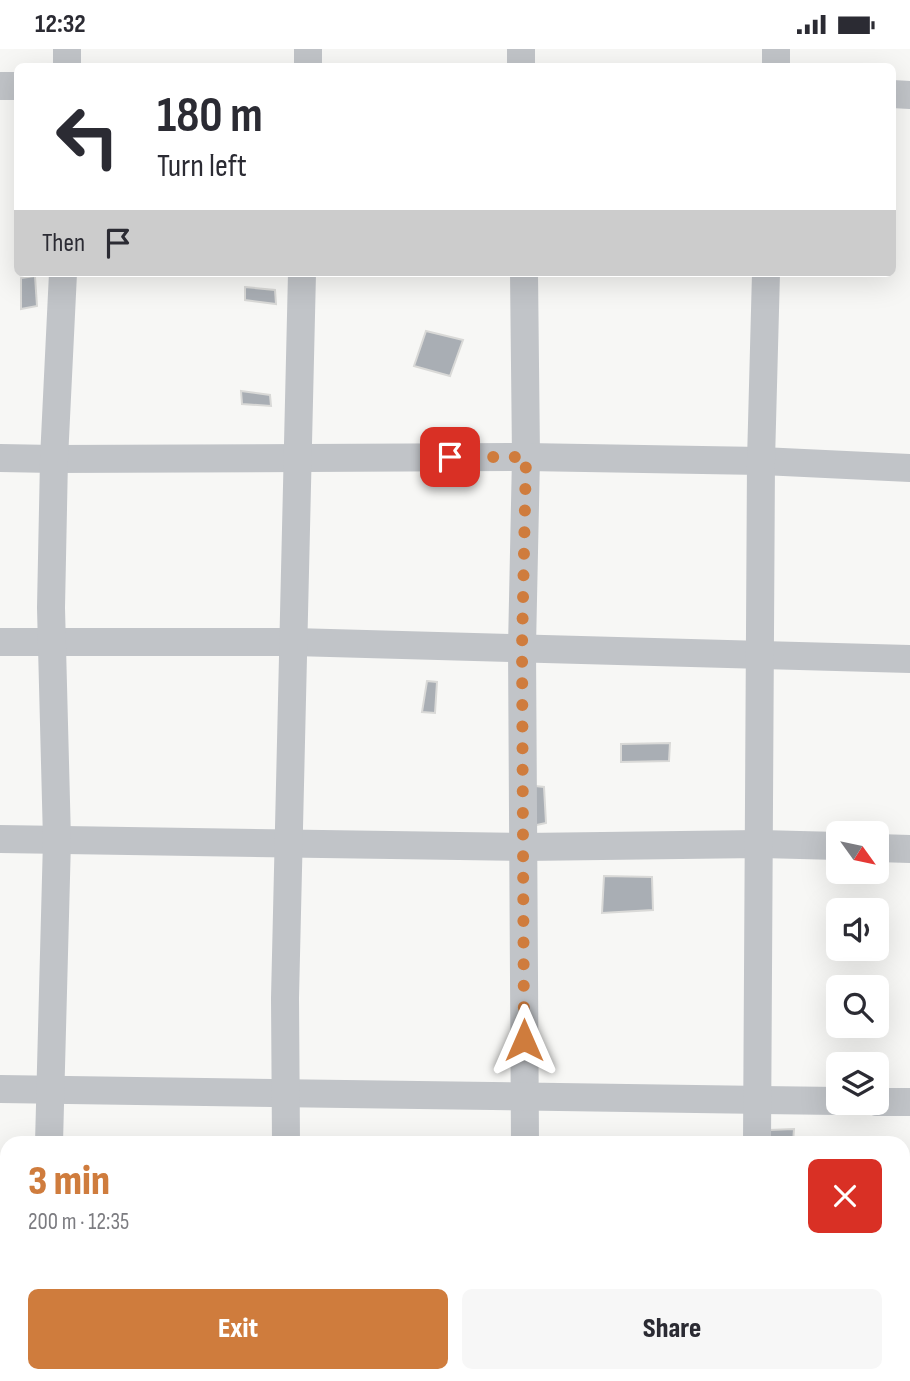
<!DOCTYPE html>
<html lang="en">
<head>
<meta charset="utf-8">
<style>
	:root { --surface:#fff; --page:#f7f7f7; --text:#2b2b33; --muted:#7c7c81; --accent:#cf7c3d }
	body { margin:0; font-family:"Sofia Sans Condensed",sans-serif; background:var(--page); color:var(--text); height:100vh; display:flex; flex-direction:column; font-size:26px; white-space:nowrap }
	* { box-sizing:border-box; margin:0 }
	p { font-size:23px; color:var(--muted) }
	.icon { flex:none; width:38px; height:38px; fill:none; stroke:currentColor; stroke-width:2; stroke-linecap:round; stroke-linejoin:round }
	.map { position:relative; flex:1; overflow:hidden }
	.sheet { position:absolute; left:0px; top:1087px; width:910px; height:247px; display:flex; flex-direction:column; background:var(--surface); border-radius:21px 21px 0 0; box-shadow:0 7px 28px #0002 }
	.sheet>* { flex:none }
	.hud { position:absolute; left:14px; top:14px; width:882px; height:214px; border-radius:10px; box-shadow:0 7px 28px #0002; background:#fff; color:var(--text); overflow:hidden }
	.needle { width:46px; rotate:123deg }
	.controls { position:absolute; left:826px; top:772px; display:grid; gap:14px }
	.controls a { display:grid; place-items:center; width:63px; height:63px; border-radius:10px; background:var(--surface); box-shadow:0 7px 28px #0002; font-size:35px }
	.pin { position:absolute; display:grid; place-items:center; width:60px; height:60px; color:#fff; margin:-30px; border-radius:14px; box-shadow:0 4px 10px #0006 }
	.me { position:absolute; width:77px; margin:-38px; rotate:0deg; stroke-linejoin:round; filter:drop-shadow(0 0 5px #0008) }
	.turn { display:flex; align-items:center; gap:24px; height:147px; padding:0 28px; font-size:32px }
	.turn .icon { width:91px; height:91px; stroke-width:2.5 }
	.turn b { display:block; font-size:49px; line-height:60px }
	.then { display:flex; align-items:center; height:66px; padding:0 28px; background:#0003; gap:14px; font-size:26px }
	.round { display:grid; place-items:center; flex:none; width:74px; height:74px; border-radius:10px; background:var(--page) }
	.overview { display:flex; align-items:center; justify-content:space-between; height:119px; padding:0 28px }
	h1 { font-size:42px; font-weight:800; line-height:52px; color:var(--accent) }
	.action { display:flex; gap:14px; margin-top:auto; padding:14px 28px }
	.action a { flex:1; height:80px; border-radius:10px; background:var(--accent); color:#fff; font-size:28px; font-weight:800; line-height:80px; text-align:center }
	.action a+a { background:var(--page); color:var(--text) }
	.status { display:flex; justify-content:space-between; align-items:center; height:49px; padding:0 35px; background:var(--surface); direction:ltr }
	.status svg { height:19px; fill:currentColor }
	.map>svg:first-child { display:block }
</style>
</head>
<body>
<div class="status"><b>12:32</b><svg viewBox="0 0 49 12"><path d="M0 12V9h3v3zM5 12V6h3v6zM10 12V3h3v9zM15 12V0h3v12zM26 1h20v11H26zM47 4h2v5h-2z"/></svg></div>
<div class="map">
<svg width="910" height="1332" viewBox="0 0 910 1332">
	<rect width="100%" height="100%" fill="#f7f7f5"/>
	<g fill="#a9aeb4" stroke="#d9d9d7" stroke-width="2">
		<polygon points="35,227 37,257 21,260 21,229"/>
		<polygon points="245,238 275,241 276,255 245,251"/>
		<polygon points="426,282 463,291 450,327 414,317"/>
		<polygon points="241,342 270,346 271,357 242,355"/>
		<polygon points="427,632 437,633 435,664 422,663"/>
		<polygon points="670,694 669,712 621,713 621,695"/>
		<polygon points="535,737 544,738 546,774 532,777"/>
		<polygon points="604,827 652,828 653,861 602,864"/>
		<polygon points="794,1080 793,1094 768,1094 769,1081"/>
	</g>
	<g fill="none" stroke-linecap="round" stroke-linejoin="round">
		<g stroke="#c1c4c8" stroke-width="28">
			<polyline points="67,0 67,18"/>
			<polyline points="308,18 308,0"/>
			<polyline points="521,18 521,0"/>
			<polyline points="776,18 776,0"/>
			<polyline points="0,37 18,37"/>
			<polyline points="892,45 910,46"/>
			<polyline points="524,224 526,408 522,598 525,1094"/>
			<polyline points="0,409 54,410 526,408 761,412 910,419"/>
			<polyline points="0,593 294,593 910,610"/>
			<polyline points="0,790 524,798 759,795 838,797"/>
			<polyline points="877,799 910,800"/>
			<polyline points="0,1040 838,1052"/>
			<polyline points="877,1053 910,1053"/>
			<polyline points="49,1094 57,791 51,559 54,410 63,224"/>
			<polyline points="286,1094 285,949 302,224"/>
			<polyline points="757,1094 761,412 766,224"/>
			<polyline points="0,1283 7,1283"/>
			<polyline points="903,1294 910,1294"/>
			<polyline points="42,1332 42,1326"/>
			<polyline points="283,1332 283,1326"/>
			<polyline points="527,1332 527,1326"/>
			<polyline points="756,1332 756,1326"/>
		</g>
	</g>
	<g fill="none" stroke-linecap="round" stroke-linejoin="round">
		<polyline stroke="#cf7c3d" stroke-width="12" stroke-dasharray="0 21.6" points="450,408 526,408 522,598 524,991"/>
	</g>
</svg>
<div class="controls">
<a><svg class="needle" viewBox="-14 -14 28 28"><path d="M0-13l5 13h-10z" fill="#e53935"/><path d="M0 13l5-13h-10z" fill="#7c7c81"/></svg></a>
<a><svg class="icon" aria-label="sound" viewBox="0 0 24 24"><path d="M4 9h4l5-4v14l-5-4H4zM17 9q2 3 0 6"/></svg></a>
<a><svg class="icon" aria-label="search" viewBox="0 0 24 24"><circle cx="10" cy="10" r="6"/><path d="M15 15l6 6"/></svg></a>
<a><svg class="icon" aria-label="layers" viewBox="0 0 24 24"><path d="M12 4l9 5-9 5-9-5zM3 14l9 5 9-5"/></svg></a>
</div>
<div class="pin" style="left:450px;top:408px;background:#d93025"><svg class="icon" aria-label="arrive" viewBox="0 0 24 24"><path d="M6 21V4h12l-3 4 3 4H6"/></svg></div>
<svg class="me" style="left:524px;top:991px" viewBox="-20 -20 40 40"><path d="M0-17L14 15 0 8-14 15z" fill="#cf7c3d" stroke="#fff" stroke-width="4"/></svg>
<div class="hud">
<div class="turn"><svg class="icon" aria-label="left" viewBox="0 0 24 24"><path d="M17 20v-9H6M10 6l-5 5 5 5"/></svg><div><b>180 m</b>Turn left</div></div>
<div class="then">Then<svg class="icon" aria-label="arrive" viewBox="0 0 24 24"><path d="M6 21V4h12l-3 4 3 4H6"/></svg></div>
</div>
<section class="sheet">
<div class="overview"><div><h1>3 min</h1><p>200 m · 12:35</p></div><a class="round" style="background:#d93025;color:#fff"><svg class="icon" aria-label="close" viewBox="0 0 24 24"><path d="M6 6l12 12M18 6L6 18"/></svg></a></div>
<div class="action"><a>Exit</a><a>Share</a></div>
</section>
</div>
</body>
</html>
